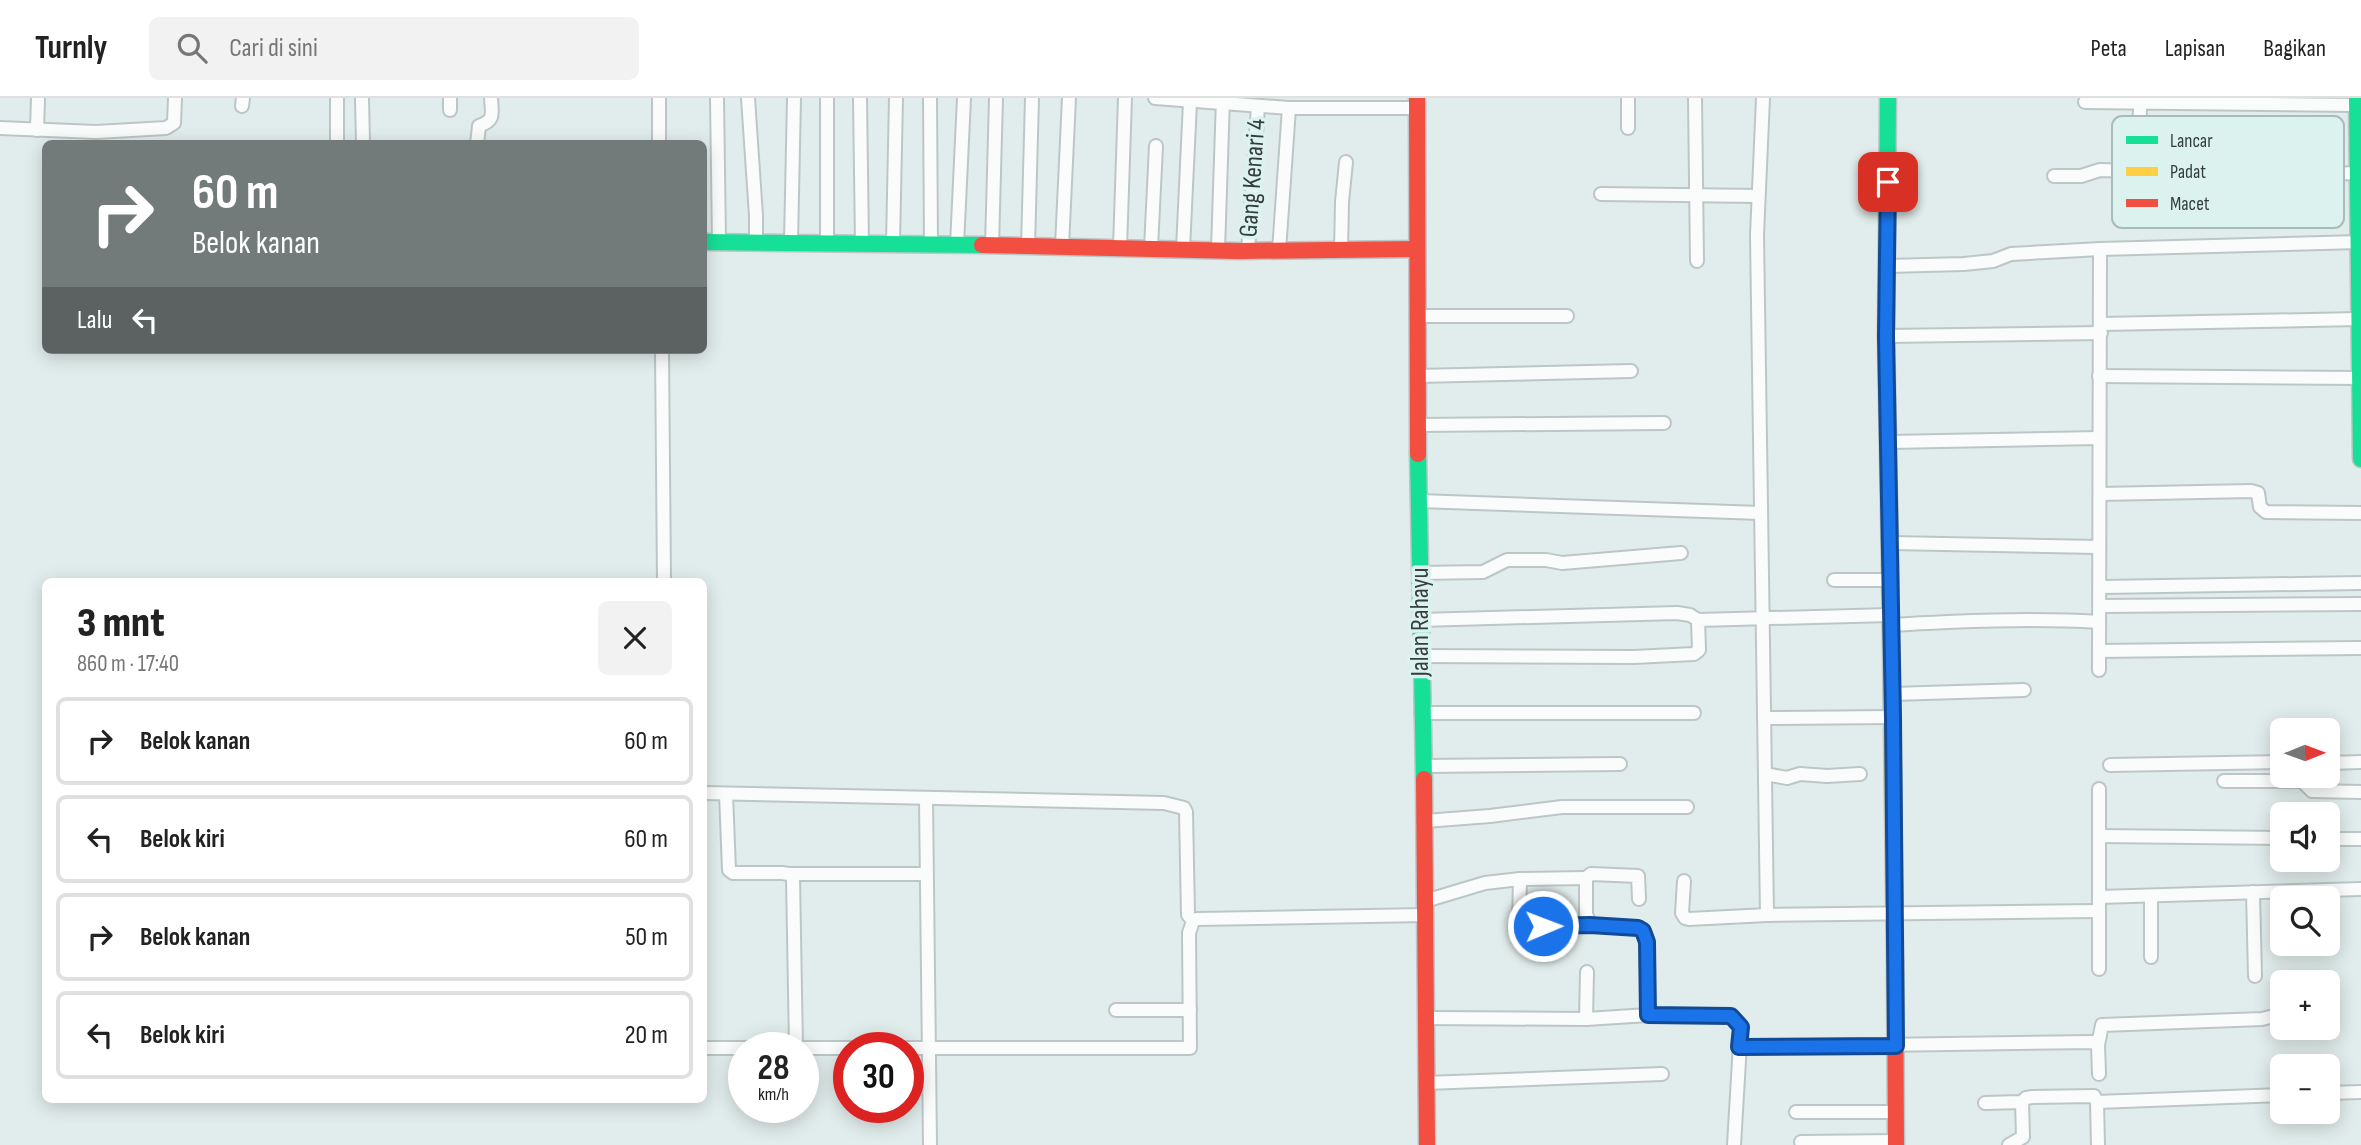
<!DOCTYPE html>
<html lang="id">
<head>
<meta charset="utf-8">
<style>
	:root { --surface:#fff; --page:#f2f2f2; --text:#222; --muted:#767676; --line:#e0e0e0 }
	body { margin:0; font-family:"Sofia Sans Condensed",sans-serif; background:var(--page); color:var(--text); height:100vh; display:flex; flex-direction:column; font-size:26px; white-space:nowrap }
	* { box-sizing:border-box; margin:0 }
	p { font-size:23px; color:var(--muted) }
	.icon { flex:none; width:38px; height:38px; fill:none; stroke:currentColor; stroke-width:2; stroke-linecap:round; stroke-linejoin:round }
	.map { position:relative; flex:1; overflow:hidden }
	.details { position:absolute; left:42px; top:480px; width:665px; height:525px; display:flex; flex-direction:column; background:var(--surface); border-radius:10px; box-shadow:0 4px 18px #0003 }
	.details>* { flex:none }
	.banner { position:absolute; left:42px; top:42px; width:665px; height:214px; border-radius:10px; box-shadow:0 4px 18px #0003; background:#727b7a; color:#fff; overflow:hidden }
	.needle { width:46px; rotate:89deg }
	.controls { position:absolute; left:2270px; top:620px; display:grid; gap:14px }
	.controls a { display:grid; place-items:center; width:70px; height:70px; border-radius:10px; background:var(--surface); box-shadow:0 4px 18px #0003; font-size:35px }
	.speed { position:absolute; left:728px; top:934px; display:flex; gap:14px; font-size:35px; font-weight:700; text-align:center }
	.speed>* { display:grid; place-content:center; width:91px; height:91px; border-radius:50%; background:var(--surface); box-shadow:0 4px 18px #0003; line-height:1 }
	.speed small { font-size:18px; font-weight:400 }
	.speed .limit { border:10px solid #d22; background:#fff; color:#111 }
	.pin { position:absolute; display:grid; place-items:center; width:60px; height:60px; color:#fff; margin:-30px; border-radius:14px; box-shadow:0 4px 10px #0006 }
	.me { position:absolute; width:77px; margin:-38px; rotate:89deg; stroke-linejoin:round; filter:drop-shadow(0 0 5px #0008) }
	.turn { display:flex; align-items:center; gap:24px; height:147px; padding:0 35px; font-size:32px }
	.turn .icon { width:91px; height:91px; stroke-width:2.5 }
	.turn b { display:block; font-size:49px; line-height:60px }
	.then { display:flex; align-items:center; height:66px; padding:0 35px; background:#0003; gap:14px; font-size:26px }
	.round { display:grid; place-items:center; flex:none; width:74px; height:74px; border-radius:10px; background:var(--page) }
	.head { display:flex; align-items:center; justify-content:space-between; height:119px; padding:0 35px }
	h1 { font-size:42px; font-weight:800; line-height:52px }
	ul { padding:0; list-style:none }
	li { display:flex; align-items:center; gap:21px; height:88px; margin:0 14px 10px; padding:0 21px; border:4px solid var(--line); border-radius:10px }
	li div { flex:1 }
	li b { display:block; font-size:26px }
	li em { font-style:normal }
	header { display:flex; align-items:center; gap:42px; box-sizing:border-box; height:98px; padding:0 35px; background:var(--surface); border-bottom:2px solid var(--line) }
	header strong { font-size:33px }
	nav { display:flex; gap:38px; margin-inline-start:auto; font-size:24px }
	.search { width:490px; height:63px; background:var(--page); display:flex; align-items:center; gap:18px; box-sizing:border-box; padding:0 24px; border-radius:10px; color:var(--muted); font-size:26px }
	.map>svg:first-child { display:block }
</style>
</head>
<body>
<header>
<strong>Turnly</strong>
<div class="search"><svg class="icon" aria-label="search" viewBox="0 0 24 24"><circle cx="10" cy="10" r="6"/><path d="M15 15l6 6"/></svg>Cari di sini</div>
<nav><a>Peta</a><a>Lapisan</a><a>Bagikan</a></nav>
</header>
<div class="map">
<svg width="2361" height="1047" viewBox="0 0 2361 1047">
	<rect width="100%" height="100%" fill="#e1edec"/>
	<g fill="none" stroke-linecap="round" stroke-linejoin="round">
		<g stroke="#bdc6c6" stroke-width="16">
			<g id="street">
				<polyline points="337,0 337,46"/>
				<polyline points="362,0 363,46"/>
				<polyline points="659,0 659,46"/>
				<polyline points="717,0 719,144"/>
				<polyline points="748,0 756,118 756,144"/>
				<polyline points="827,0 827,145"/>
				<polyline points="860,0 862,146"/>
				<polyline points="930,0 931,145"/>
				<polyline points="1155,0 1289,10 1417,10"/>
				<polyline points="1695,0 1697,163"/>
				<polyline points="1763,0 1757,137 1767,817"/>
				<polyline points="2085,4 2357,7"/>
				<polyline points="242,8 243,0"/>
				<polyline points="450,12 450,0"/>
				<polyline points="0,30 96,34 166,30 174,25 175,0"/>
				<polyline points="1628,30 1628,0"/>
				<polyline points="37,32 38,0"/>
				<path d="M477 46 479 28C495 22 492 17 491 0"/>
				<polyline points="2139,72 2140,5"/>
				<polyline points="2054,78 2081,78 2100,72 2289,77 2359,75"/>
				<polyline points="1601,96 1758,98"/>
				<polyline points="791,144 794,0"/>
				<polyline points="893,145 896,0"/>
				<polyline points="957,147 964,0"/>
				<polyline points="992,148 996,0"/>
				<polyline points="1062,148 1069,0"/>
				<polyline points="1028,149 1032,0"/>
				<polyline points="1120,150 1125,0"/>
				<polyline points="1151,150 1156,48"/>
				<polyline points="1183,151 1190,4"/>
				<polyline points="1218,152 1223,0"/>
				<polyline points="1248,153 1258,8"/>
				<polyline points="1279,153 1289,10"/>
				<polyline points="1341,153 1342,104 1346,64"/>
				<polyline points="1887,168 1964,166 1993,163 2011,156 2100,151 2359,144"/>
				<polyline points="1416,218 1567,218"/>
				<polyline points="2101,226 2359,221"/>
				<polyline points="1886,238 2101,235"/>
				<polyline points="662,252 664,483"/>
				<polyline points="1417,278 1631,273"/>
				<polyline points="2099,278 2360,280"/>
				<polyline points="1418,327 1664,325"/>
				<polyline points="1889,344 2099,340"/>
				<polyline points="2100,396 2251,393 2258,395 2260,409 2266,414 2361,415"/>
				<polyline points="1419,403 1761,415"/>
				<polyline points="1891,445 2099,449"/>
				<polyline points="1420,475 1483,474 1507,462 1546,462 1562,465 1681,455"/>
				<polyline points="1834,482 1890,482"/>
				<polyline points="2101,489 2361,485"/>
				<polyline points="2101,508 2361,506"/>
				<polyline points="1420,522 1677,515 1690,517 1698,522"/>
				<path d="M1890 527C1960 523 2029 520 2099 524"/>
				<polyline points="2099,553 2361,550"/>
				<polyline points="1421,558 1634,559 1694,556 1699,552 1698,522 1890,517"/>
				<polyline points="2099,572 2100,151"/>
				<polyline points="1892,596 2024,592"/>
				<polyline points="1421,615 1694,615"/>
				<polyline points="1764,620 1893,619"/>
				<polyline points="2328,665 2361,664"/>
				<polyline points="2110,667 2282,664"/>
				<polyline points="1424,668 1620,666"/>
				<polyline points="1765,676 1787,680 1800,676 1827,678 1860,676"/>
				<polyline points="2224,683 2298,683 2303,684 2312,693 2361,694"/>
				<polyline points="2099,691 2099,871"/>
				<polyline points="704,695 1164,705 1184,710 1186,714 1188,817 1193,823"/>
				<polyline points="726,696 729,772 733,775 782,775 789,776 793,779 796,950"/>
				<polyline points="926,701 930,1047"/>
				<polyline points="1425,723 1490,718 1562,709 1687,709"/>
				<polyline points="2100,738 2282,740"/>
				<polyline points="2328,741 2361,741"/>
				<polyline points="789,776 926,776"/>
				<polyline points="1586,780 1520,781 1519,825 1524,828 1590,827 1638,830 1643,833 1647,844 1648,917"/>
				<polyline points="1684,783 1682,815 1685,820 1689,821 1767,817 2098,813"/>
				<polyline points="2253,794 2255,878"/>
				<polyline points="2099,799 2361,791"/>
				<polyline points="1425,803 1485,785 1520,781"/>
				<polyline points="1193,823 1197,821 1425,817"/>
				<polyline points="1590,827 1586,816 1586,780 1591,776 1638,778 1639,801"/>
				<polyline points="2151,859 2151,798"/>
				<polyline points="1116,912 1190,912"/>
				<polyline points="1426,920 1586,921 1648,917 1731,918 1741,929 1734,1047"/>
				<polyline points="1586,921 1587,874"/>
				<polyline points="2098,947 2102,927 2262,921 2282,916"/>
				<polyline points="1739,949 2093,944 2098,947 2099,976"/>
				<polyline points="704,950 780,950"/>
				<polyline points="803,950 1190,950 1189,835 1193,823"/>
				<polyline points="1426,985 1662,976"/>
				<polyline points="2328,995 2361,994"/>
				<polyline points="2097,1004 2282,997"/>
				<polyline points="1985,1005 2022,1004 2026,1000 2032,999 2094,998 2097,1004 2098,1047"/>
				<polyline points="1796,1014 1895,1014"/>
				<polyline points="1801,1044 1896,1043"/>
				<polyline points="2009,1047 2023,1039 2022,1004"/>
			</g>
		</g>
		<g stroke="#bdc6c6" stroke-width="19">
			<g id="fast">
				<polyline points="1888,0 1886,238 1890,467"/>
				<polyline points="2357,0 2361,361"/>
				<polyline points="704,144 982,147"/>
				<polyline points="1418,356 1424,681"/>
			</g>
		</g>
		<g stroke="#bdc6c6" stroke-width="19">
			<polyline id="slow" points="1890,467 1895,863"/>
		</g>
		<g stroke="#bdc6c6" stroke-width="19">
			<g id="jam">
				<polyline points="1417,0 1418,356"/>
				<polyline points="982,147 1238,153 1416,151"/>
				<polyline points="1424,681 1427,1047"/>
				<polyline points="1895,863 1896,1047"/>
			</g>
		</g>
		<use href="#street" stroke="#fafcfc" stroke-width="12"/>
		<use href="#fast" stroke="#16e098" stroke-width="16"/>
		<use href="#slow" stroke="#ffcf43" stroke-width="16"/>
		<use href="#jam" stroke="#f24e42" stroke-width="16"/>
	</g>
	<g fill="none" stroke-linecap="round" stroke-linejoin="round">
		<g stroke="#114b97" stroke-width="18">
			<polyline id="route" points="1543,828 1590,827 1638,830 1643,833 1647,844 1648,917 1731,918 1741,929 1739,949 1896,948 1893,619 1886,238 1888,84"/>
		</g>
		<use href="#route" stroke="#1a73e8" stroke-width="12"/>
	</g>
	<g text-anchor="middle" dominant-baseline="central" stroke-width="7" stroke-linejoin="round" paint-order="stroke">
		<g font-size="26" fill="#363e3d" stroke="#dcf2ef">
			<text transform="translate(1253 80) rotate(-86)">Gang Kenari 4</text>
			<text transform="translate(1420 524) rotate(-90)">Jalan Rahayu</text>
		</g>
	</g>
	<rect x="2112" y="18" width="232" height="112" rx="10" fill="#dcf2ef" stroke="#aabcba" stroke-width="2"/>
	<rect x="2126" y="38" width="32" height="8" fill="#16e098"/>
	<rect x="2126" y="69" width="32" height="9" fill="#ffcf43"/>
	<rect x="2126" y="101" width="32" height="8" fill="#f24e42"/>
	<g font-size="19" fill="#363e3d">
		<text x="2170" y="49">Lancar</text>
		<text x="2170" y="80">Padat</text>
		<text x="2170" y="112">Macet</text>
	</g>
</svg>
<div class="controls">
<a><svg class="needle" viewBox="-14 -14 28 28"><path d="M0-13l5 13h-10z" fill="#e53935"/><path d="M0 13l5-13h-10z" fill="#767676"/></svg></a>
<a><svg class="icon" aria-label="sound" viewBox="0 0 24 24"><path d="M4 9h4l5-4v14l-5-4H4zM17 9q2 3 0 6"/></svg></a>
<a><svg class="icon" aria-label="search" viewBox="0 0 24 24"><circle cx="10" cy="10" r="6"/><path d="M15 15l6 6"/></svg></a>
<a>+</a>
<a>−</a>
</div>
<div class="speed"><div>28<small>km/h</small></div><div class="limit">30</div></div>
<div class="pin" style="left:1888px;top:84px;background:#d93025"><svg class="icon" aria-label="arrive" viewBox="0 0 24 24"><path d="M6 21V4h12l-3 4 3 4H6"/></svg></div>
<svg class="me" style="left:1543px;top:828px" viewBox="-20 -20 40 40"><circle r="17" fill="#1a73e8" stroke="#fff" stroke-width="3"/><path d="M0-11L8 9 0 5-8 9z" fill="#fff"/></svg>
<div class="banner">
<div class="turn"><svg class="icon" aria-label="right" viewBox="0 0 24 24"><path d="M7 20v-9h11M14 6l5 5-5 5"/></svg><div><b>60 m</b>Belok kanan</div></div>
<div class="then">Lalu<svg class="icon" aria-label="left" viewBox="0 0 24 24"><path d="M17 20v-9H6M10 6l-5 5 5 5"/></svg></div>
</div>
<section class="details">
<div class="head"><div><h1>3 mnt</h1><p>860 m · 17:40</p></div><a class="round"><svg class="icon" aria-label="close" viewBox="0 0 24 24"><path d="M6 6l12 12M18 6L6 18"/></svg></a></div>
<ul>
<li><svg class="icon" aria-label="right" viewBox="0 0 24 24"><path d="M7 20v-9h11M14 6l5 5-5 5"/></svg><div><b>Belok kanan</b></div><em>60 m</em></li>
<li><svg class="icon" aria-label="left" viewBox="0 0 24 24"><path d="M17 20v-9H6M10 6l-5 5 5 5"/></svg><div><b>Belok kiri</b></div><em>60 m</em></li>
<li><svg class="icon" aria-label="right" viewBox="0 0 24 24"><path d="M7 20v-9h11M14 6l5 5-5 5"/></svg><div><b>Belok kanan</b></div><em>50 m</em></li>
<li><svg class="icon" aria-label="left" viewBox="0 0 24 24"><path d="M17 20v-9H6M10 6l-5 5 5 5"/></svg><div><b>Belok kiri</b></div><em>20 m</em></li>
</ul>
</section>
</div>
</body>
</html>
